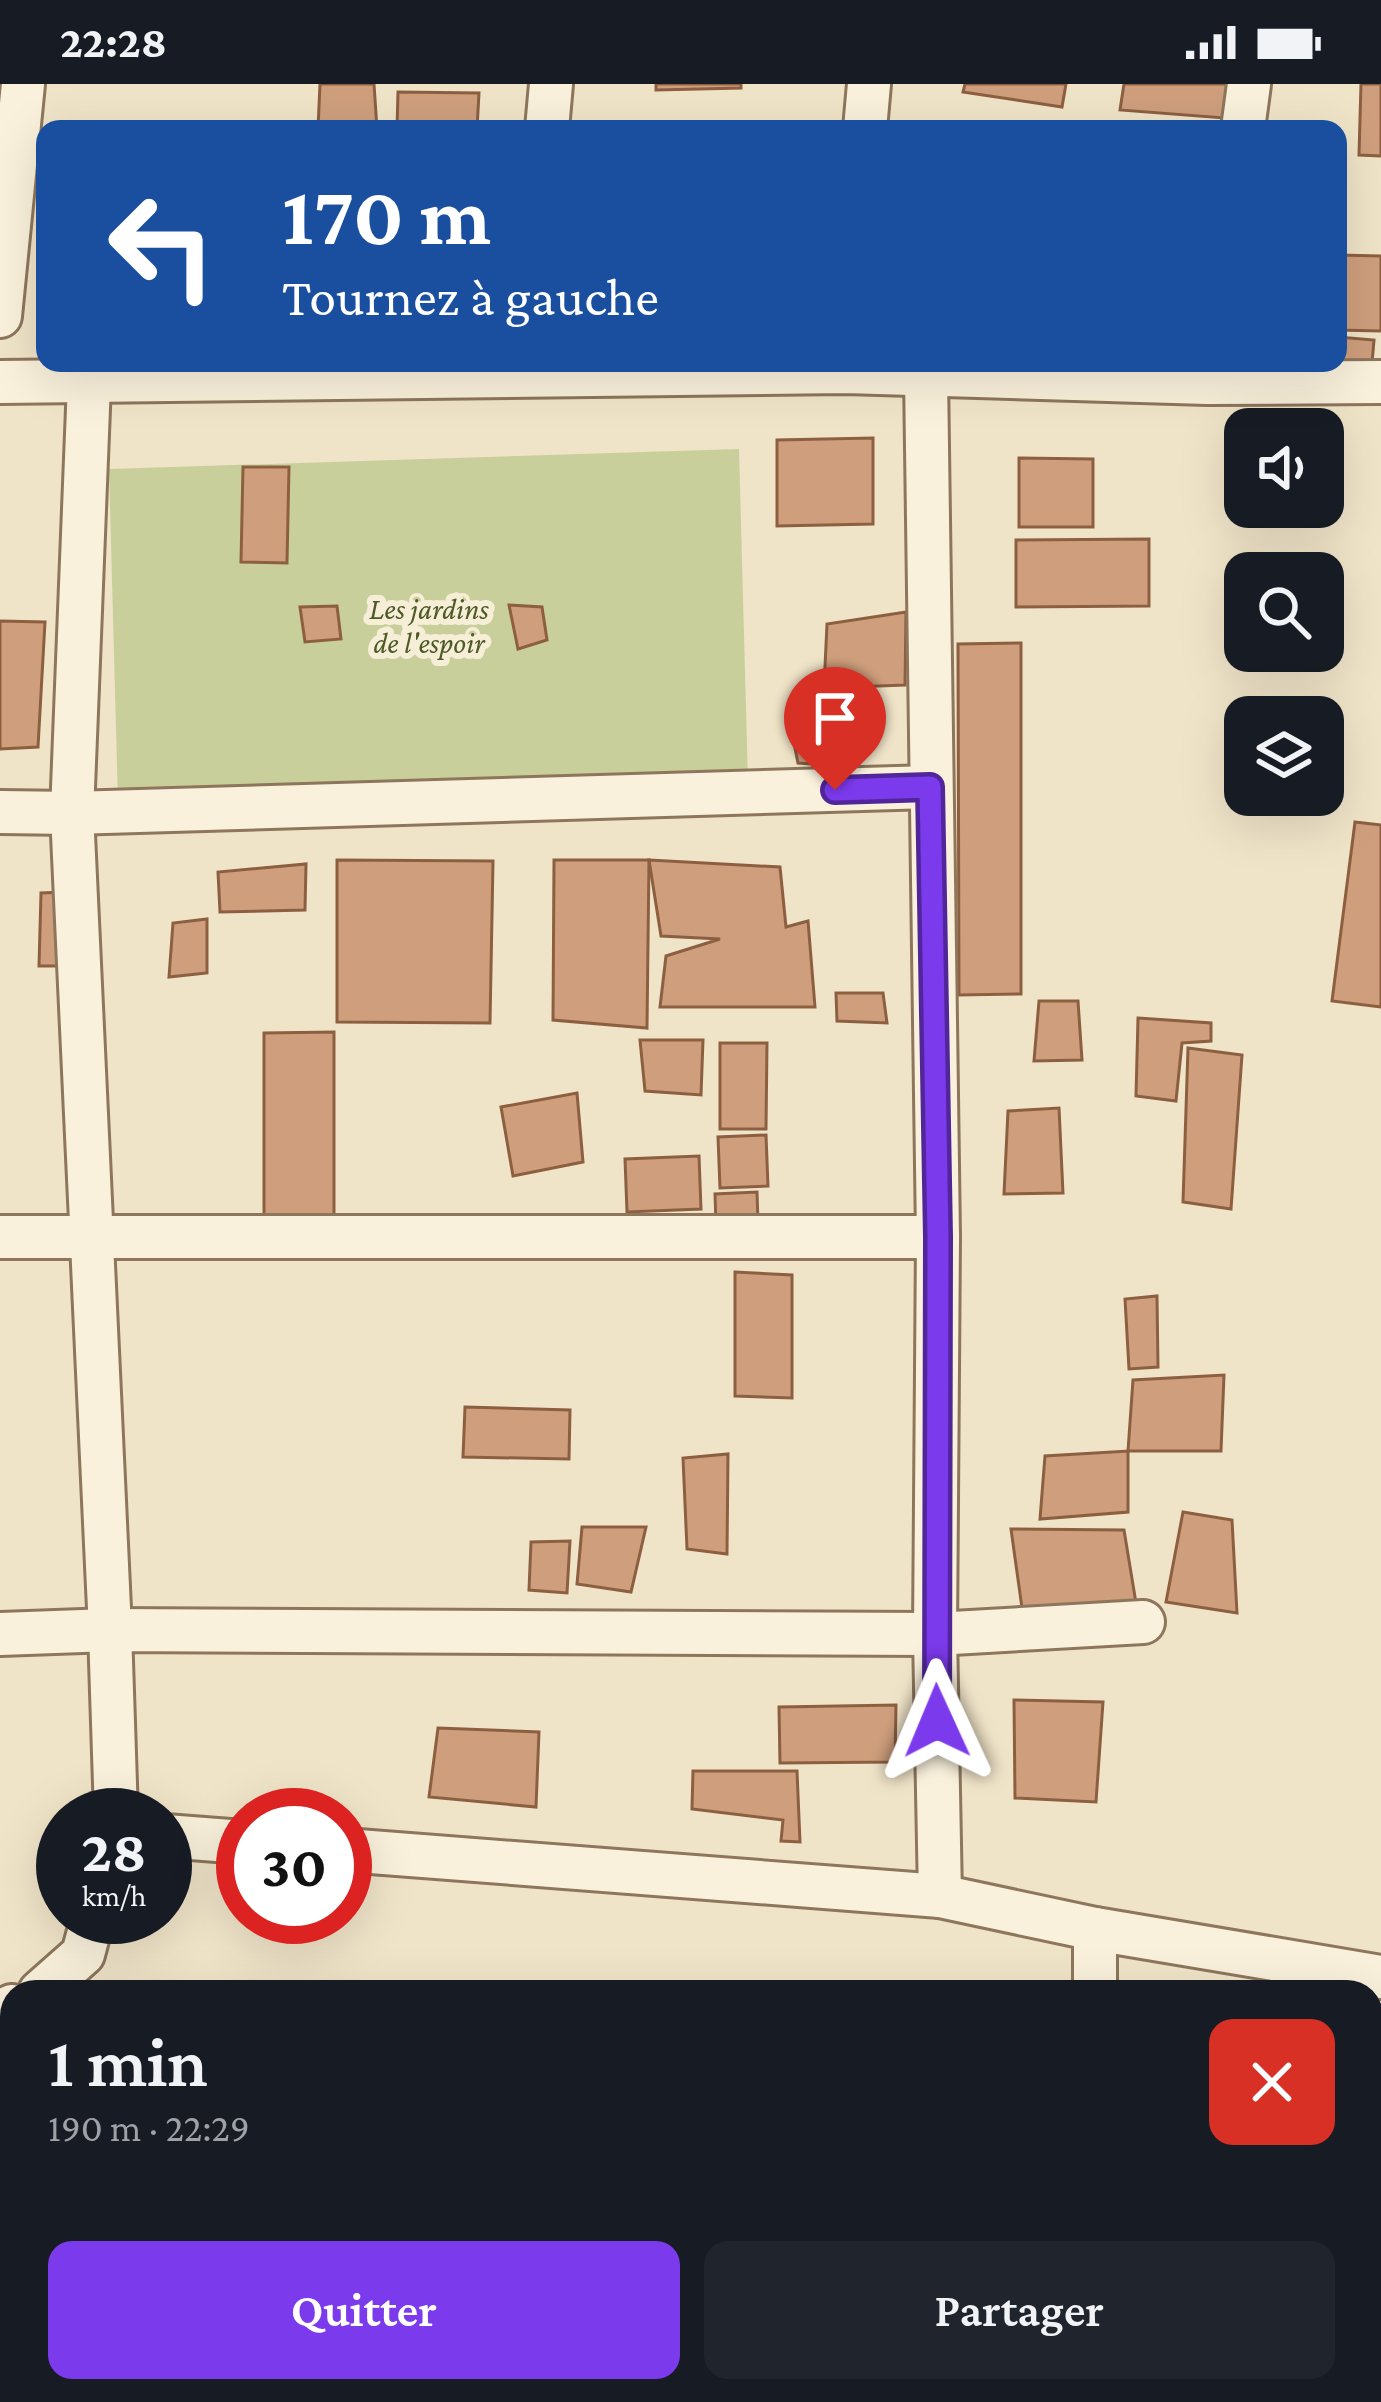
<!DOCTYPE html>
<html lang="fr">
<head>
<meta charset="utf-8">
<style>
	:root { --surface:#171b24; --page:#20242c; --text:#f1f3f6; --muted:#9ea1a6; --accent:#7c3aed }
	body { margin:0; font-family:"Crimson Pro",serif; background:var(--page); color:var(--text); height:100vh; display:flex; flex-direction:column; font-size:45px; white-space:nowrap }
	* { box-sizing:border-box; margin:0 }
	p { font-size:39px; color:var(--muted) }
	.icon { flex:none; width:66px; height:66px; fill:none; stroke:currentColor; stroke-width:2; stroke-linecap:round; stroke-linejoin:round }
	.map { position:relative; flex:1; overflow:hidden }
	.details { position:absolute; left:0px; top:1896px; width:1383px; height:423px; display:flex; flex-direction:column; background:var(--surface); border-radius:36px 36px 0 0; box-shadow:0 12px 48px #0002 }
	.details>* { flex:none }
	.top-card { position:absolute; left:36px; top:36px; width:1311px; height:252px; border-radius:24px; box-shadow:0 12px 48px #0002; background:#1a4fa0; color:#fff; overflow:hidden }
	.controls { position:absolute; left:1224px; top:324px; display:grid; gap:24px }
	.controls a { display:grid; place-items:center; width:120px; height:120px; border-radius:24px; background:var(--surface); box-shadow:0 12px 48px #0002; font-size:60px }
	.speed { position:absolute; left:36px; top:1704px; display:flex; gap:24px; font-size:60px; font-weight:700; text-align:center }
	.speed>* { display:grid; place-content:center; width:156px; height:156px; border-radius:50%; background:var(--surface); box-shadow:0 12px 48px #0002; line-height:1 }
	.speed small { font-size:30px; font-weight:400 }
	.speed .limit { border:18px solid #d22; background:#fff; color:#111 }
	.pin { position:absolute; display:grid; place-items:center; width:102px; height:102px; color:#fff; margin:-123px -51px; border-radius:50% 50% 50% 0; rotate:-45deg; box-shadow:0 0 12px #0007 }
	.pin .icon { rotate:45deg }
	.me { position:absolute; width:132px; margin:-66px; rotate:359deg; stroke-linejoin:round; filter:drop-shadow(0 0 9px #0008) }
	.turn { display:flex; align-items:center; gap:42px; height:252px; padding:0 48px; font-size:54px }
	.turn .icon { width:156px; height:156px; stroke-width:2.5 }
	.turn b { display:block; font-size:84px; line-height:102px }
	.round { display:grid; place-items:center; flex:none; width:126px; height:126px; border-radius:24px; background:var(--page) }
	.head { display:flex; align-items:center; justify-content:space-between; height:204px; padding:0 48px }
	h1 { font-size:72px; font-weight:600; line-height:90px }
	.primary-button { display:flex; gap:24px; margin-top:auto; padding:24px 48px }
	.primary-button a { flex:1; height:138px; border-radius:24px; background:var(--accent); color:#fff; font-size:48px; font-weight:600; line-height:138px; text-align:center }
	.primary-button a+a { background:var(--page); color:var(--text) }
	.status { display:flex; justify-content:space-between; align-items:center; height:84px; padding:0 60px; background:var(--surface); direction:ltr }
	.status svg { height:33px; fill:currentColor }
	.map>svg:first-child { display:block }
</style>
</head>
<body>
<div class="status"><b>22:28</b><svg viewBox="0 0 49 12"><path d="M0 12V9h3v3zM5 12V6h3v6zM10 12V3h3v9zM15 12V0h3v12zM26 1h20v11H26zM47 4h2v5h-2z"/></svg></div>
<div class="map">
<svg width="1381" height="2318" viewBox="0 0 1381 2318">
	<rect width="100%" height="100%" fill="#f0e4c8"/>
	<polygon fill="#c9cf9b" points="739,365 748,698 118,719 109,385"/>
	<g fill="#cf9f7d" stroke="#8d5f41" stroke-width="3">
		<polygon points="320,0 374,0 377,45 318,45"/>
		<polygon points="656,0 741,0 741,4 656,6"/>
		<polygon points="965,0 1066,0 1062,23 963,8"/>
		<polygon points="1124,0 1228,0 1224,34 1120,26"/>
		<polygon points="1361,0 1381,0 1381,72 1359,71"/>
		<polygon points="398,8 479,9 477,45 397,45"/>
		<polygon points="1338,171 1381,172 1381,247 1338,246"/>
		<polygon points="1338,253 1374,256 1372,279 1338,276"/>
		<polygon points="873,354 873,440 777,442 777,356"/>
		<polygon points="1019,374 1093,375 1093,443 1019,443"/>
		<polygon points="243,383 289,383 287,479 241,478"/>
		<polygon points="1149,455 1149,522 1016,523 1016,456"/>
		<polygon points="509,521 542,523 547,556 518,565"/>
		<polygon points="337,522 341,555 305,558 300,523"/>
		<polygon points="906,528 905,601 824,604 827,540"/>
		<polygon points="0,537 45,538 38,663 0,665"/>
		<polygon points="1021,559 1021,910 959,911 958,560"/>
		<polygon points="840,639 840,682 798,679 790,640"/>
		<polygon points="1355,738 1381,741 1381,923 1332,917"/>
		<polygon points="337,776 493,777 490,939 337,938"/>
		<polygon points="554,776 649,776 647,944 553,936"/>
		<polygon points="649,776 780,783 786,843 808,837 815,923 660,923 666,872 720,855 661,852"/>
		<polygon points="306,780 305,826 220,828 218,788"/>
		<polygon points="64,808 65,882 39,882 41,809"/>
		<polygon points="207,835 207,889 169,893 173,839"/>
		<polygon points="836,909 883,909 887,939 837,937"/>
		<polygon points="1039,917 1078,917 1082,976 1034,977"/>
		<polygon points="1138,934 1211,939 1211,957 1182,959 1176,1017 1136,1012"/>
		<polygon points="334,948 334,1137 264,1137 264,949"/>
		<polygon points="640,956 703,956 701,1011 645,1007"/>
		<polygon points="720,959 767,959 766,1045 720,1045"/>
		<polygon points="1188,964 1242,971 1231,1125 1183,1118"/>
		<polygon points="577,1009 583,1078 513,1092 501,1023"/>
		<polygon points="1059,1024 1063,1109 1004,1110 1008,1027"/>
		<polygon points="766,1051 768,1102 720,1104 718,1053"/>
		<polygon points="699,1072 701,1125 627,1128 625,1075"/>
		<polygon points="757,1108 758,1139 716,1141 715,1110"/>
		<polygon points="735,1188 792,1191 792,1314 735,1312"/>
		<polygon points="1157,1212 1158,1283 1129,1285 1125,1215"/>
		<polygon points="1224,1291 1221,1367 1128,1367 1133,1296"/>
		<polygon points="465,1323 570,1326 569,1375 463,1373"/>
		<polygon points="1128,1367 1128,1428 1040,1435 1045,1372"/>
		<polygon points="728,1370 727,1470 687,1465 683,1374"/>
		<polygon points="1183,1428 1232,1436 1237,1529 1166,1518"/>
		<polygon points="582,1443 646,1443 631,1508 577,1500"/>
		<polygon points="1011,1445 1124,1446 1136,1519 1022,1524"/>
		<polygon points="570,1457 567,1509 529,1506 531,1458"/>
		<polygon points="1014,1616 1103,1618 1096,1718 1015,1714"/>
		<polygon points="896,1621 895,1678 780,1679 779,1623"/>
		<polygon points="438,1644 539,1648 536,1723 429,1713"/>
		<polygon points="693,1687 797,1687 800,1758 781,1757 783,1736 692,1725"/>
		<polygon points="222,2307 305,2307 306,2318 223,2318"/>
		<rect x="1122" y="2307" width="123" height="10"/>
	</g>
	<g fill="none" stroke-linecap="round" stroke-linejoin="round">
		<g stroke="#8d765c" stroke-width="48">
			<g id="minor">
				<polyline points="547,45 551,0"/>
				<polyline points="865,45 869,0"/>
				<polyline points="1243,45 1249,0"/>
				<polyline points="0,232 23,0"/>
				<polyline points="926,291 938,1153 935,1550 940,1812"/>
				<polyline points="0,298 846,288 1207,299 1381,298"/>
				<polyline points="89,299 72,729 110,1546 116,1731"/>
				<polyline points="0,728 72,729 930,703"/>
				<polyline points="0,1153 938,1153"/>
				<polyline points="0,1550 110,1546 935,1550 1143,1538"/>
				<polyline points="165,1752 243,1758"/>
				<polyline points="345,1766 940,1812 1095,1845 1381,1893"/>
				<polyline points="40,1908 83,1870 93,1833"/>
				<polyline points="1095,1908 1095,1845"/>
				<polyline points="0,1928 12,1922"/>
				<polyline points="407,2307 410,2318"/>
				<polyline points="745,2307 745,2318"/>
				<polyline points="1093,2318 1093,2307"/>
			</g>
		</g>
		<use href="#minor" stroke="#faf1dc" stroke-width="42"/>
	</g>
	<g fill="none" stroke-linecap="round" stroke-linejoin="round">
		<g stroke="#51269a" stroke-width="30">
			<polyline id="route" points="835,706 930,703 938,1153 937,1637"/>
		</g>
		<use href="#route" stroke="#7c3aed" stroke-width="21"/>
	</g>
	<g text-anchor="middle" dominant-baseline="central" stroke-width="12" stroke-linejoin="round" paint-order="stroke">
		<g font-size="30" font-style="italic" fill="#4d5a26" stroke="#f7eed8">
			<text x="429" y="524">Les jardins<tspan x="429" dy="34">de l'espoir</tspan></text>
		</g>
	</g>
</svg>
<div class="controls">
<a><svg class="icon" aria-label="sound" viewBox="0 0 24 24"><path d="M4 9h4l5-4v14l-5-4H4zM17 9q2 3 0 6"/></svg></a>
<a><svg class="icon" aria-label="search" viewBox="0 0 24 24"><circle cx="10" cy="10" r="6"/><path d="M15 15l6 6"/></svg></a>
<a><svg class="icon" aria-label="layers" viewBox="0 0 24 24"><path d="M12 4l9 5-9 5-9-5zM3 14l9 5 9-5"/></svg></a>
</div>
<div class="speed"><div>28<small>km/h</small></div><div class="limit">30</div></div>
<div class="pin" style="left:835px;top:706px;background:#d93025"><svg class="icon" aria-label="arrive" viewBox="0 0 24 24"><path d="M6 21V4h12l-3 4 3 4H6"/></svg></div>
<svg class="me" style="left:937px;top:1637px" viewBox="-20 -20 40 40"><path d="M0-17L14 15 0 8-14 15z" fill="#7c3aed" stroke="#fff" stroke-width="4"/></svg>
<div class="top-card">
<div class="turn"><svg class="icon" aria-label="left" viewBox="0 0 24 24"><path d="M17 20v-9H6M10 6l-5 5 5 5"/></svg><div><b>170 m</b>Tournez à gauche</div></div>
</div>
<section class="details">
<div class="head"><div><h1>1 min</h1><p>190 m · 22:29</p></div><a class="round" style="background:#d93025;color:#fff"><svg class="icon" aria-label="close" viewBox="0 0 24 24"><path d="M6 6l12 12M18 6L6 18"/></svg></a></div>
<div class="primary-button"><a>Quitter</a><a>Partager</a></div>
</section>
</div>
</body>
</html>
